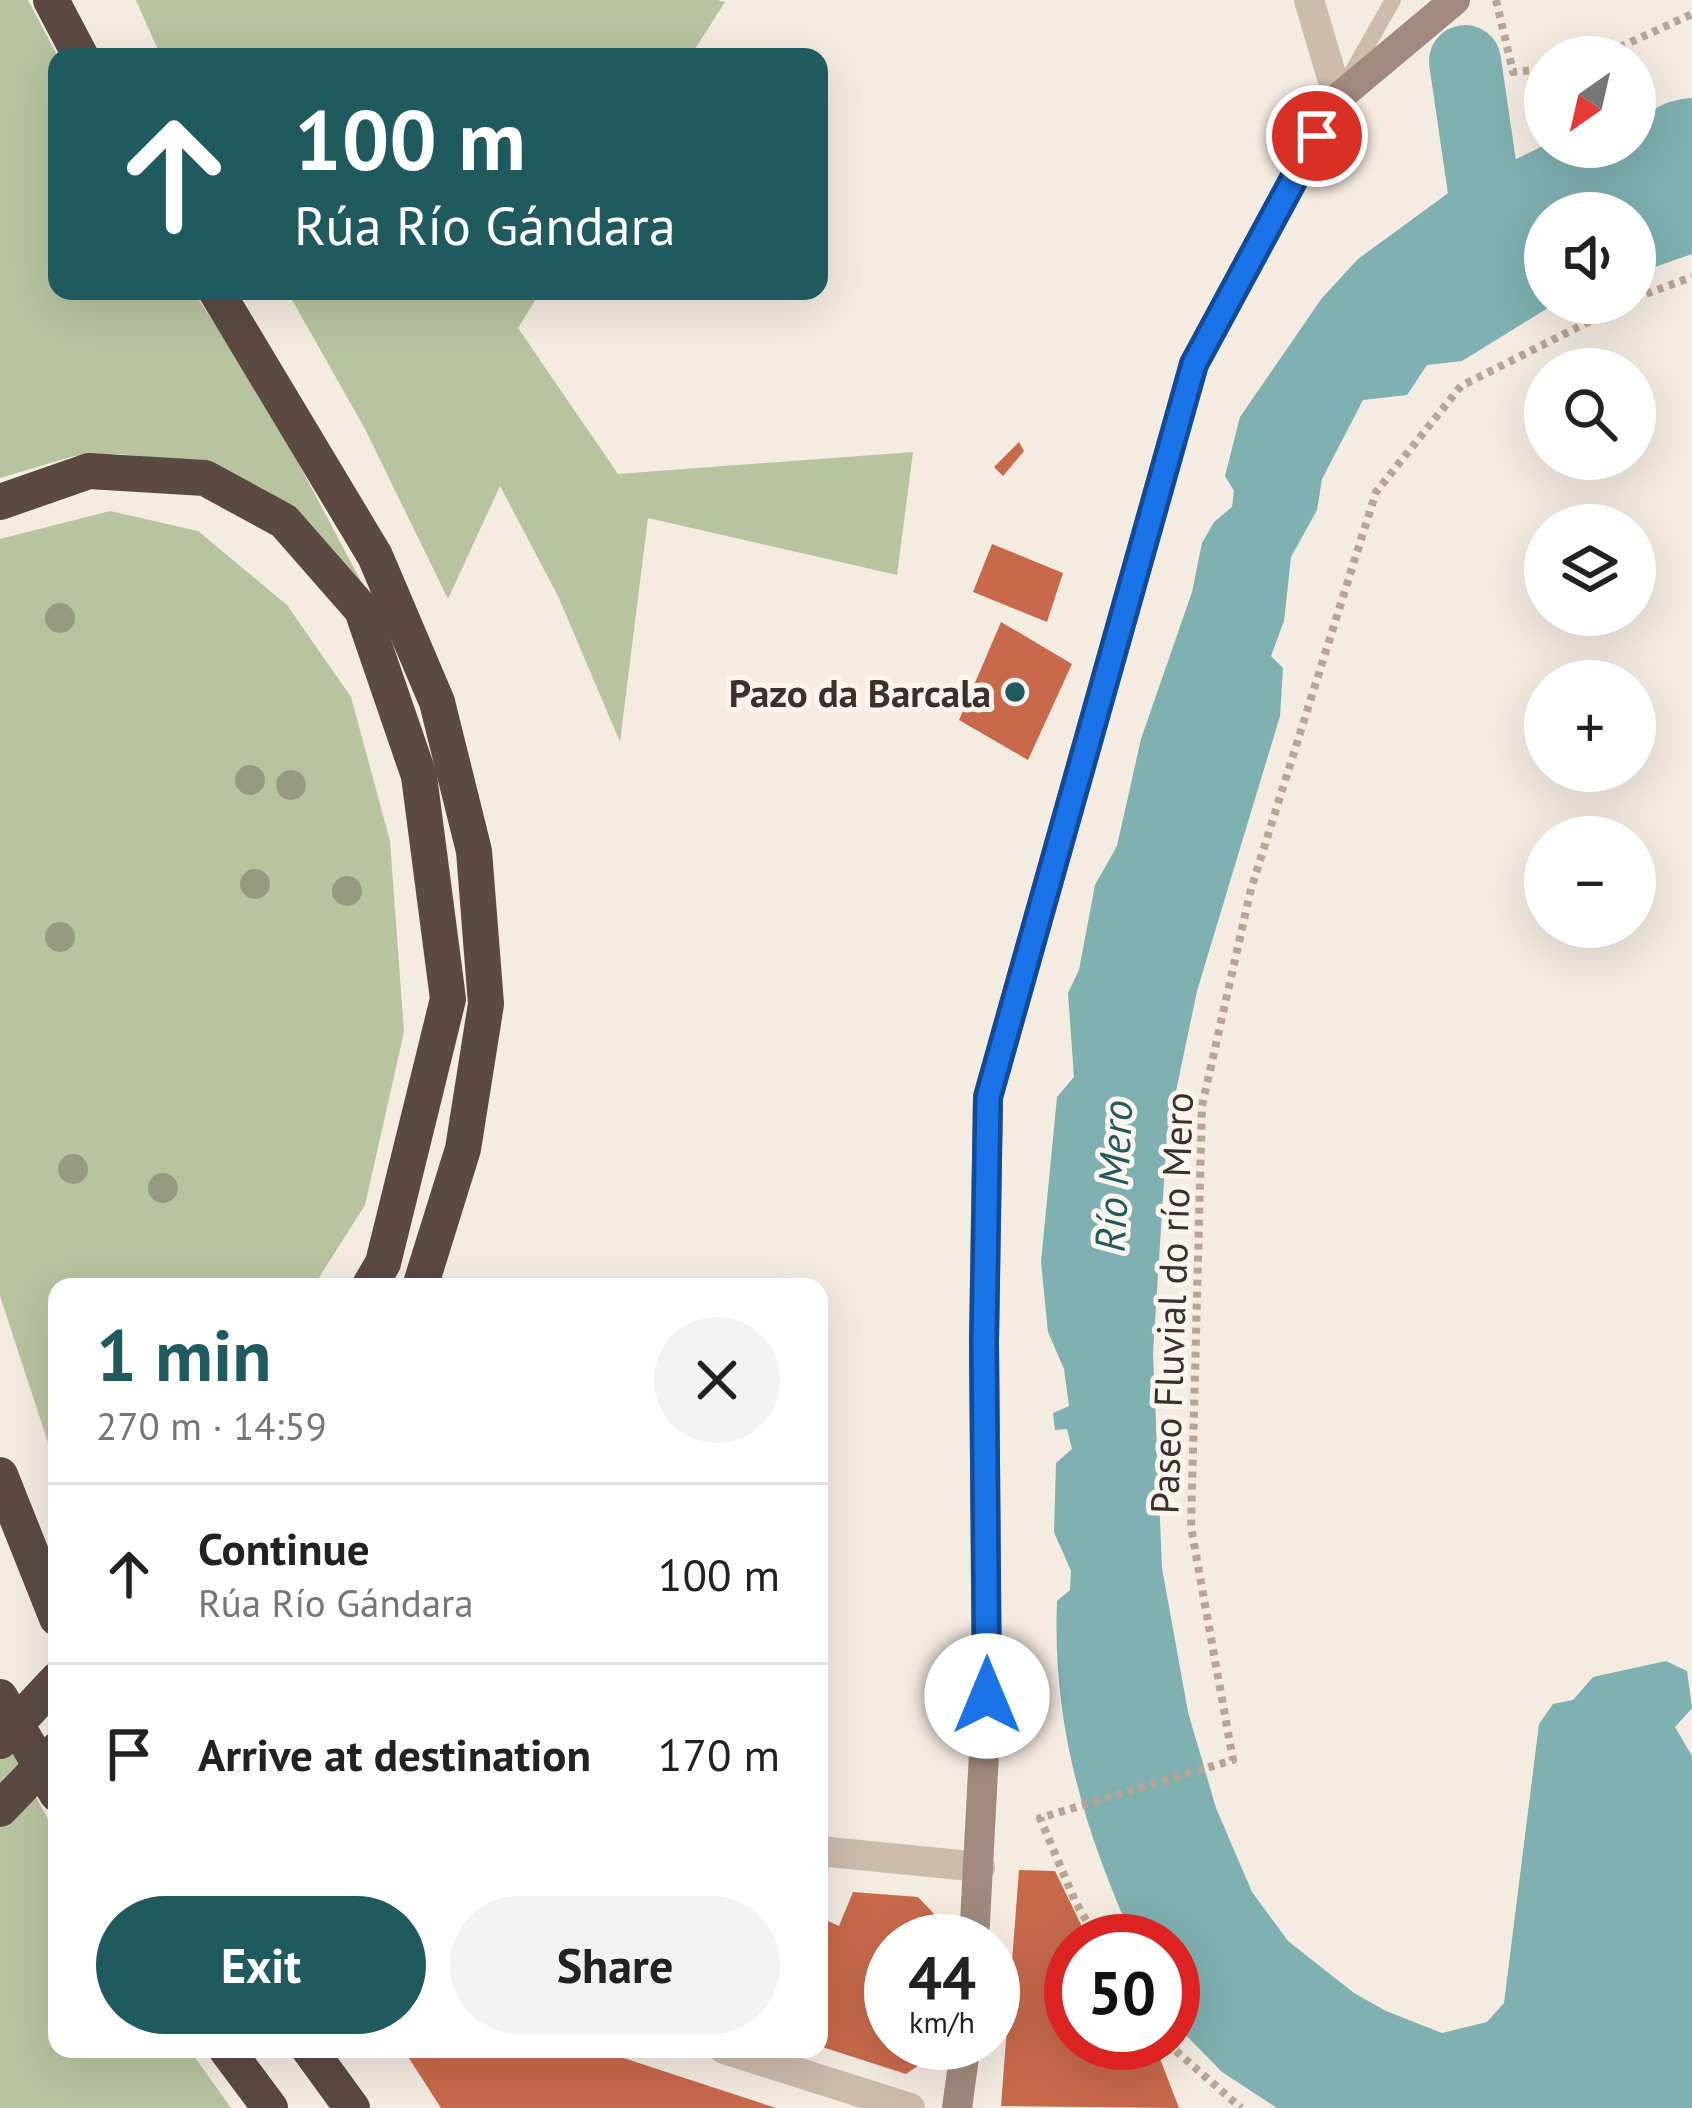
<!DOCTYPE html>
<html lang="en">
<head>
<meta charset="utf-8">
<style>
	:root { --surface:#fff; --page:#f2f2f2; --text:#222; --muted:#767676; --line:#e0e0e0; --accent:#1f5a5e }
	body { margin:0; font-family:"PT Sans",sans-serif; background:var(--page); color:var(--text); height:100vh; display:flex; flex-direction:column; font-size:45px; white-space:nowrap }
	* { box-sizing:border-box; margin:0 }
	p { font-size:39px; color:var(--muted) }
	.icon { flex:none; width:66px; height:66px; fill:none; stroke:currentColor; stroke-width:2; stroke-linecap:round; stroke-linejoin:round }
	.map { position:relative; flex:1; overflow:hidden }
	.sheet { position:absolute; left:48px; top:1278px; width:780px; height:780px; display:flex; flex-direction:column; background:var(--surface); border-radius:24px; box-shadow:0 12px 48px #0002 }
	.sheet>* { flex:none }
	.banner { position:absolute; left:48px; top:48px; width:780px; height:252px; border-radius:24px; box-shadow:0 12px 48px #0002; background:#1f5a5e; color:#fff; overflow:hidden }
	.needle { width:78px; rotate:214deg }
	.fabs { position:absolute; left:1524px; top:36px; display:grid; gap:24px }
	.fabs a { display:grid; place-items:center; width:132px; height:132px; border-radius:50%; background:var(--surface); box-shadow:0 12px 48px #0002; font-size:60px }
	.speed { position:absolute; left:864px; top:1914px; display:flex; gap:24px; font-size:60px; font-weight:700; text-align:center }
	.speed>* { display:grid; place-content:center; width:156px; height:156px; border-radius:50%; background:var(--surface); box-shadow:0 12px 48px #0002; line-height:1 }
	.speed small { font-size:30px; font-weight:400 }
	.speed .limit { border:18px solid #d22; background:#fff; color:#111 }
	.pin { position:absolute; display:grid; place-items:center; width:102px; height:102px; color:#fff; margin:-51px; border:6px solid #fff; border-radius:50%; box-shadow:0 3px 12px #0007 }
	.me { position:absolute; width:132px; margin:-66px; rotate:0deg; stroke-linejoin:round; filter:drop-shadow(0 0 9px #0008) }
	.turn { display:flex; align-items:center; gap:42px; height:252px; padding:0 48px; font-size:54px }
	.turn .icon { width:156px; height:156px; stroke-width:2.5 }
	.turn b { display:block; font-size:84px; line-height:102px }
	.round { display:grid; place-items:center; flex:none; width:126px; height:126px; border-radius:63px; background:var(--page) }
	.overview { display:flex; align-items:center; justify-content:space-between; height:204px; padding:0 48px }
	h1 { font-size:72px; font-weight:700; line-height:90px; color:var(--accent) }
	.button { display:flex; gap:24px; margin-top:auto; padding:24px 48px }
	.button a { flex:1; height:138px; border-radius:72px; background:var(--accent); color:#fff; font-size:48px; font-weight:700; line-height:138px; text-align:center }
	.button a+a { background:var(--page); color:var(--text) }
	ul { padding:0; list-style:none }
	li { display:flex; align-items:center; gap:36px; height:180px; padding:0 48px; border-top:3px solid var(--line) }
	li div { flex:1 }
	li b { display:block; font-size:45px }
	li em { font-style:normal }
	.map>svg:first-child { display:block }
</style>
</head>
<body>
<div class="map">
<svg width="1692" height="2108" viewBox="0 0 1692 2108">
	<rect width="100%" height="100%" fill="#f4ebe1"/>
	<g fill="#b8c4a0">
		<polygon points="0,0 28,0 58,57 57,291 193,291 267,404 363,585 341,566 169,459 119,454 74,456 0,478"/>
		<polygon points="136,0 717,0 725,2 690,57 161,57"/>
		<polygon points="287,291 541,291 518,328 618,474 913,452 897,575 648,518 620,742 558,596 500,486 448,599 365,429"/>
		<polygon points="110,511 198,531 287,605 351,697 390,841 404,1032 365,1205 313,1287 57,1287 57,1470 0,1296 0,539"/>
		<polygon points="0,1731 57,1836 57,2049 189,2049 231,2108 0,2108"/>
	</g>
	<path fill="#7fb0b2" d="M1692 98V254L1635 274V213H1545V303H1556L1462 361 1427 365 1407 395 1363 400 1322 479 1317 510 1291 557 1284 621 1271 656 1283 668 1280 716 1197 991 1167 1134 1153 1353 1162 1568 1188 1712 1216 1808 1252 1892 1288 1941 1354 1993 1386 2011 1442 2033 1487 2022 1504 2003 1539 1724 1553 1704 1573 1700 1593 1677 1666 1661 1687 1671 1692 1708 1675 1727 1692 1756V2108H1277L1222 2072 1173 2022V1941H1134C1084 1830 1052 1724 1057 1601L1070 1590 1071 1571 1054 1532 1056 1463 1072 1449 1067 1429 1055 1430 1053 1413 1069 1406 1064 1369 1048 1332 1041 1262 1057 1097 1074 1077 1068 993 1079 970 1095 885 1117 846 1141 739 1192 592 1202 543 1214 522 1232 507 1234 491 1225 476 1240 417 1322 298 1358 259 1451 191 1545 145 1635 147C1635 114 1662 100 1692 98Z"/>
	<g fill="none" stroke-linecap="round" stroke-linejoin="round">
		<polyline stroke="#7fb0b2" stroke-width="72" points="1465,61 1491,239"/>
	</g>
	<g fill="#c8694b">
		<polygon points="1019,442 1024,451 1003,476 994,467"/>
		<polygon points="992,544 1063,573 1047,622 973,592"/>
		<polygon points="1001,622 1072,664 1028,760 959,720"/>
		<polygon points="1019,1870 1055,1871 1089,1941 1071,1941 1071,2043 1154,2043 1179,2108 1001,2106"/>
		<polygon points="853,1892 918,1897 939,1919 937,1941 891,1941 891,2043 927,2043 925,2061 906,2074 819,2046 819,1945 828,1921 839,1926"/>
		<polygon points="403,2049 596,2049 776,2108 441,2108"/>
	</g>
	<g fill="none" stroke-linecap="round" stroke-linejoin="round">
		<g stroke="#b9a596" stroke-width="8" stroke-dasharray="6 6" stroke-linecap="butt">
			<polyline points="1496,0 1513,72 1545,69"/>
			<polyline points="1598,57 1692,14"/>
			<polyline points="1635,298 1692,277"/>
			<polyline points="1098,1941 1075,1901 1040,1818 1233,1760 1191,1527 1202,1106 1251,889 1376,492 1461,386 1626,303"/>
			<polyline points="1167,2043 1241,2108"/>
		</g>
		<polyline stroke="#cdbbac" stroke-width="16" points="1347,81 1393,0"/>
		<g stroke="#cdbbac" stroke-width="30">
			<polyline points="1309,0 1338,98"/>
			<polyline points="819,1851 980,1867"/>
			<polyline points="724,2049 910,2108"/>
		</g>
		<g stroke="#a18a7d" stroke-width="30">
			<polyline points="974,1941 987,1697 984,1342 988,1097 1194,364 1338,98 1455,0"/>
			<polyline points="957,2108 966,2043"/>
		</g>
		<g stroke="#5c4a42" stroke-width="36">
			<polyline points="51,0 81,57"/>
			<polyline points="216,291 375,556 437,702 474,851 486,1004 463,1149 420,1287"/>
			<polyline points="0,502 89,471 205,478 284,521 362,610 419,776 448,999 383,1263 369,1287"/>
			<polyline points="0,1475 57,1618"/>
			<polyline points="0,1697 57,1794"/>
			<polyline points="226,2049 270,2108"/>
			<polyline points="309,2049 352,2108"/>
		</g>
		<g stroke="#5c4a42" stroke-width="36">
			<polyline points="0,1741 57,1680"/>
			<polyline points="0,1809 57,1750"/>
		</g>
	</g>
	<g fill="#969b7f">
		<circle cx="60" cy="618" r="15"/>
		<circle cx="250" cy="780" r="15"/>
		<circle cx="291" cy="785" r="15"/>
		<circle cx="255" cy="884" r="15"/>
		<circle cx="347" cy="891" r="15"/>
		<circle cx="60" cy="937" r="15"/>
		<circle cx="73" cy="1169" r="15"/>
		<circle cx="163" cy="1188" r="15"/>
	</g>
	<g fill="none" stroke-linecap="round" stroke-linejoin="round">
		<g stroke="#114b97" stroke-width="30">
			<polyline id="route" points="987,1696 984,1342 988,1097 1194,364 1317,136"/>
		</g>
		<use href="#route" stroke="#1a73e8" stroke-width="21"/>
	</g>
	<circle fill="#1f5a5e" stroke="#fbf5ee" stroke-width="4.5" cx="1015" cy="692" r="12"/>
	<g text-anchor="middle" dominant-baseline="central" stroke-width="10" stroke-linejoin="round" paint-order="stroke">
		<g font-size="39" font-weight="bold" fill="#3b302b" stroke="#fbf5ee" text-anchor="end">
			<text x="991" y="692">Pazo da Barcala</text>
		</g>
		<g font-size="39" fill="#3b302b" stroke="#fbf5ee">
			<text transform="translate(1171 1303) rotate(-88)">Paseo Fluvial do río Mero</text>
		</g>
		<g font-size="42" font-style="italic" fill="#1f5a5e" stroke="#fbf5ee">
			<text transform="translate(1113 1176) rotate(-87)">Río Mero</text>
		</g>
	</g>
</svg>
<div class="fabs">
<a><svg class="needle" viewBox="-14 -14 28 28"><path d="M0-13l5 13h-10z" fill="#e53935"/><path d="M0 13l5-13h-10z" fill="#767676"/></svg></a>
<a><svg class="icon" aria-label="sound" viewBox="0 0 24 24"><path d="M4 9h4l5-4v14l-5-4H4zM17 9q2 3 0 6"/></svg></a>
<a><svg class="icon" aria-label="search" viewBox="0 0 24 24"><circle cx="10" cy="10" r="6"/><path d="M15 15l6 6"/></svg></a>
<a><svg class="icon" aria-label="layers" viewBox="0 0 24 24"><path d="M12 4l9 5-9 5-9-5zM3 14l9 5 9-5"/></svg></a>
<a>+</a>
<a>−</a>
</div>
<div class="speed"><div>44<small>km/h</small></div><div class="limit">50</div></div>
<div class="pin" style="left:1317px;top:136px;background:#d93025"><svg class="icon" aria-label="arrive" viewBox="0 0 24 24"><path d="M6 21V4h12l-3 4 3 4H6"/></svg></div>
<svg class="me" style="left:987px;top:1696px" viewBox="-20 -20 40 40"><circle r="19" fill="#fff"/><path d="M0-13L10 11 0 6-10 11z" fill="#1a73e8"/></svg>
<div class="banner">
<div class="turn"><svg class="icon" aria-label="ahead" viewBox="0 0 24 24"><path d="M12 20V5M6 11l6-6 6 6"/></svg><div><b>100 m</b>Rúa Río Gándara</div></div>
</div>
<section class="sheet">
<div class="overview"><div><h1>1 min</h1><p>270 m · 14:59</p></div><a class="round"><svg class="icon" aria-label="close" viewBox="0 0 24 24"><path d="M6 6l12 12M18 6L6 18"/></svg></a></div>
<ul>
<li><svg class="icon" aria-label="ahead" viewBox="0 0 24 24"><path d="M12 20V5M6 11l6-6 6 6"/></svg><div><b>Continue</b><p>Rúa Río Gándara</p></div><em>100 m</em></li>
<li><svg class="icon" aria-label="arrive" viewBox="0 0 24 24"><path d="M6 21V4h12l-3 4 3 4H6"/></svg><div><b>Arrive at destination</b></div><em>170 m</em></li>
</ul>
<div class="button"><a>Exit</a><a>Share</a></div>
</section>
</div>
</body>
</html>
